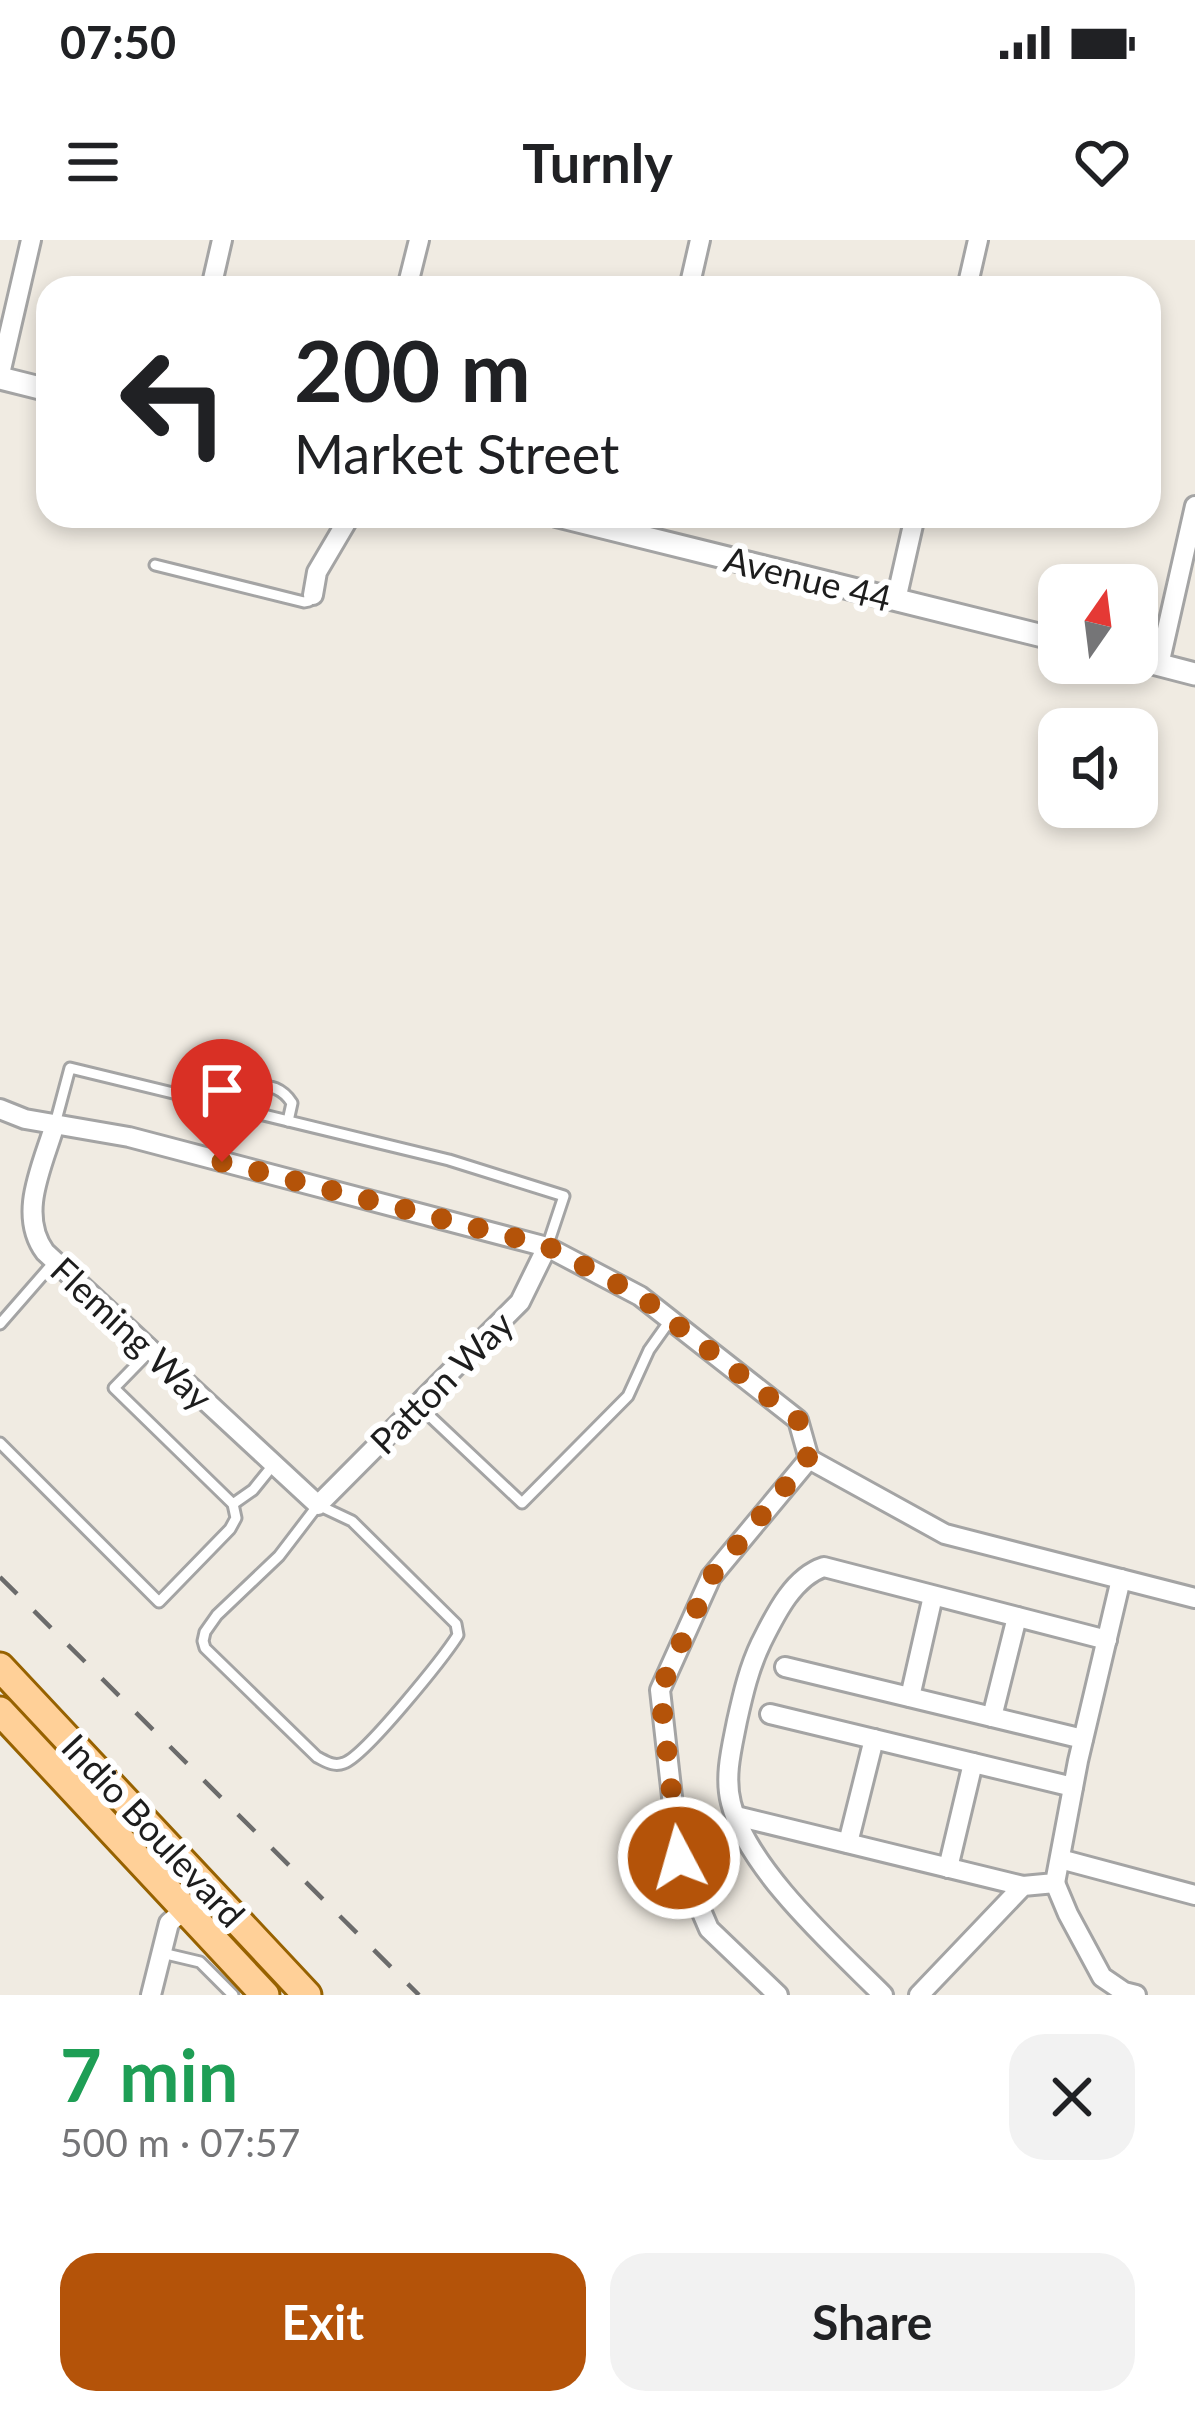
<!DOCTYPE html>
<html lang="en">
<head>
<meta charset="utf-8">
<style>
	:root { --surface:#fff; --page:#f2f2f2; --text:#202124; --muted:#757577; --accent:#b45309 }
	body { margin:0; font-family:Lato,sans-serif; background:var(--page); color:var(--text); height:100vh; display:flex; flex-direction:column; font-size:45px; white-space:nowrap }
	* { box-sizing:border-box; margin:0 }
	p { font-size:39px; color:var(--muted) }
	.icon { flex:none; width:66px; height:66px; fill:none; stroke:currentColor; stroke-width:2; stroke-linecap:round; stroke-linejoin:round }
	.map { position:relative; height:1755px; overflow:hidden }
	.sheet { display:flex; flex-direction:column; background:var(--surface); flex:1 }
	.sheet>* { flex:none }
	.hud { position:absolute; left:36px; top:36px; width:1125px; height:252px; border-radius:36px; box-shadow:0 6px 18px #0003; background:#fff; color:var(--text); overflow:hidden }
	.needle { width:78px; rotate:14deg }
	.tools { position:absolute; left:1038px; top:324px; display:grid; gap:24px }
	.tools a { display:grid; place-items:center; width:120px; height:120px; border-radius:24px; background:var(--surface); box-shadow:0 6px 18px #0003; font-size:60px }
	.pin { position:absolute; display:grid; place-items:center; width:102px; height:102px; color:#fff; margin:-123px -51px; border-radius:50% 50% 50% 0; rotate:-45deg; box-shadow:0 0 12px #0007 }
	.pin .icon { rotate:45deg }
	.me { position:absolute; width:132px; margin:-66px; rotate:354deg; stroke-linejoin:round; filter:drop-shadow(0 0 9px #0008) }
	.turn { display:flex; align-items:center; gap:42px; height:252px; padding:0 60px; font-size:54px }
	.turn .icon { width:156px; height:156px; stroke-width:2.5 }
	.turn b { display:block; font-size:84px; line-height:102px }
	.round { display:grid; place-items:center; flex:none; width:126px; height:126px; border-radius:36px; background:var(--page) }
	.summary { display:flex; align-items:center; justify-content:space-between; height:204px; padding:0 60px }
	h1 { font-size:72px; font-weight:700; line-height:90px; color:#1e9e55 }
	.button { display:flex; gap:24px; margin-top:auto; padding:24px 60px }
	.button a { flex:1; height:138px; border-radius:36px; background:var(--accent); color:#fff; font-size:48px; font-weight:700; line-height:138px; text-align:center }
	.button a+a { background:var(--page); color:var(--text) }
	.status { display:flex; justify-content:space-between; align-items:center; height:84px; padding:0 60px; background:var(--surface); direction:ltr }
	.status svg { height:33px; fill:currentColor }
	header { display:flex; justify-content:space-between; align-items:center; height:156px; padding:0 60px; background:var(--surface); font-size:54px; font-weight:700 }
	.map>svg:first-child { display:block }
</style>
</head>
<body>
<div class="status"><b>07:50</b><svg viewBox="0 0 49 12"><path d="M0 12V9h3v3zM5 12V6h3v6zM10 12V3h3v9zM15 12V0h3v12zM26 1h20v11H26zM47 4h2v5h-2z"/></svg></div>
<header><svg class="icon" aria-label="menu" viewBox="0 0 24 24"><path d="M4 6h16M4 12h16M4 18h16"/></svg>Turnly<svg class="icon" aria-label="heart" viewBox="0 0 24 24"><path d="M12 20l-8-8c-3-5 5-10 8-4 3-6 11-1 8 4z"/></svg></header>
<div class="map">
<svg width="1195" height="1755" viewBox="0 0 1195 1755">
	<rect width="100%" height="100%" fill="#f0ebe2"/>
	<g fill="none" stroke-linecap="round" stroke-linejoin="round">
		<g stroke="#a4a4a4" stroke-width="15">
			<g id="service">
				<polyline points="155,325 304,362 309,361 313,355"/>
				<path d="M252 872C253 867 253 860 257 855 267 838 285 852 292 863L288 881"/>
				<polyline points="55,884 70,828 449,920 564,956 547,1007"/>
				<polyline points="0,1084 55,1021"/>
				<polyline points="151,1110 114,1148 233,1264 253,1250 274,1224"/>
				<polyline points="418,1165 522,1263 628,1156 649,1110 671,1079"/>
				<polyline points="0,1203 159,1362 230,1289 236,1278 233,1264"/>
				<path d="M318 1265 352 1281 456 1384 458 1395C444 1417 365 1516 344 1523 334 1527 327 1522 317 1517L205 1408 203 1401 205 1392 217 1375 279 1316Z"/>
				<polyline points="162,1713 200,1722 233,1755"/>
			</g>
		</g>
		<g stroke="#a4a4a4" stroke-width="24">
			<g id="minor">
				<polyline points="211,48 222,0"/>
				<polyline points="407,48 419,0"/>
				<polyline points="689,48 700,0"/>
				<polyline points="967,48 978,0"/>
				<polyline points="0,134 31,0"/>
				<polyline points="313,355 317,332 350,276"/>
				<polyline points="896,360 915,276"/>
				<polyline points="1159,425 1195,266"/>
				<polyline points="0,869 25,879 129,897 547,1007 640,1056 798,1180 809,1219"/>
				<path d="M55 884C43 925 17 974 45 1012L318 1265 520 1062 547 1007"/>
				<polyline points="809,1219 945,1294 1195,1358"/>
				<polyline points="785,1427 1083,1499"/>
				<polyline points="910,1457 933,1356"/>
				<polyline points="770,1474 1073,1547"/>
				<polyline points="992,1477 1017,1377"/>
				<polyline points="736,1576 1023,1646"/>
				<polyline points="848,1603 874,1499"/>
				<polyline points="1060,1619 1195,1655"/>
				<polyline points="948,1628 973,1523"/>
				<polyline points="1055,1643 1068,1674 1102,1737 1124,1752 1136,1755"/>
				<polyline points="151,1755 169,1683 185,1669"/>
				<polyline points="778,1755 709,1689 679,1619 660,1450 711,1337 809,1219"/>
				<path d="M883 1755C835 1707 747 1629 731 1563 724 1536 732 1507 737 1481 743 1454 749 1428 761 1403 775 1375 793 1337 824 1327L1107 1400"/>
				<polyline points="919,1755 1023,1646 1055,1643 1078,1521 1121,1339"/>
			</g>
		</g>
		<g stroke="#a4a4a4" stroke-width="27">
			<g id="tertiary">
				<polyline points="0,138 48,150"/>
				<polyline points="558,276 1059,400"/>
				<polyline points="1137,419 1195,434"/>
			</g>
		</g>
		<g stroke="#976200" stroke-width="33">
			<g id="primary">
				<polyline points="0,1427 307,1755"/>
				<polyline points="0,1471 265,1755"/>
			</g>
		</g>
		<use href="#service" stroke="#fff" stroke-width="9"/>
		<use href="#minor" stroke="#fff" stroke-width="18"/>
		<use href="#tertiary" stroke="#fff" stroke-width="21"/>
		<use href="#primary" stroke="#ffd098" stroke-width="27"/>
		<polyline stroke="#6b6b6b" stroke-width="4.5" stroke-dasharray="24 24" stroke-linecap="butt" points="0,1337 419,1755"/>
	</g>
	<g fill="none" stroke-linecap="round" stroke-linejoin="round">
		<polyline stroke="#b45309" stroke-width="21" stroke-dasharray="0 37.8" points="222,922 547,1006 640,1056 798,1180 808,1219 711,1337 660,1450 679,1618"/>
	</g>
	<g text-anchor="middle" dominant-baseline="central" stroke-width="12" stroke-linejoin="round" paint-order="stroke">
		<g font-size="36" fill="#1d1d1d" stroke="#fff">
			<text transform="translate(808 338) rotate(14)">Avenue 44</text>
			<text transform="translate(132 1093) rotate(43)">Fleming Way</text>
			<text transform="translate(441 1142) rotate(-45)">Patton Way</text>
			<text transform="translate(154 1590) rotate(47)">Indio Boulevard</text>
		</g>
	</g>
</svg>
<div class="tools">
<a><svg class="needle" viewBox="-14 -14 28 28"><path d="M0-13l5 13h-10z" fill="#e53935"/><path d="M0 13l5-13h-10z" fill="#757577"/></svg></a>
<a><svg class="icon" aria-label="sound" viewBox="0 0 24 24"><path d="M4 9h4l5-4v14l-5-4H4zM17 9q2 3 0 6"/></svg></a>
</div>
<div class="pin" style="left:222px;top:922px;background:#d93025"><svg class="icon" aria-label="arrive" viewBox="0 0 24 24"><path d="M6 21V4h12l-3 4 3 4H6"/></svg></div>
<svg class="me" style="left:679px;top:1618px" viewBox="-20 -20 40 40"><circle r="17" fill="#b45309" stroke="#fff" stroke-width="3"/><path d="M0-11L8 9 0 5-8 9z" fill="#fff"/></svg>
<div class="hud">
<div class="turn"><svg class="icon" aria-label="left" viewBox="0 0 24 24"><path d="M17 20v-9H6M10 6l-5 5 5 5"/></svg><div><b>200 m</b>Market Street</div></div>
</div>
</div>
<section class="sheet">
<div class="summary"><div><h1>7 min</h1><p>500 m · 07:57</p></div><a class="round"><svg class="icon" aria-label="close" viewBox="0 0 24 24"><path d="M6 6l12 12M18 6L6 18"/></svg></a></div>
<div class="button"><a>Exit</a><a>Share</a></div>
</section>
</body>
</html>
